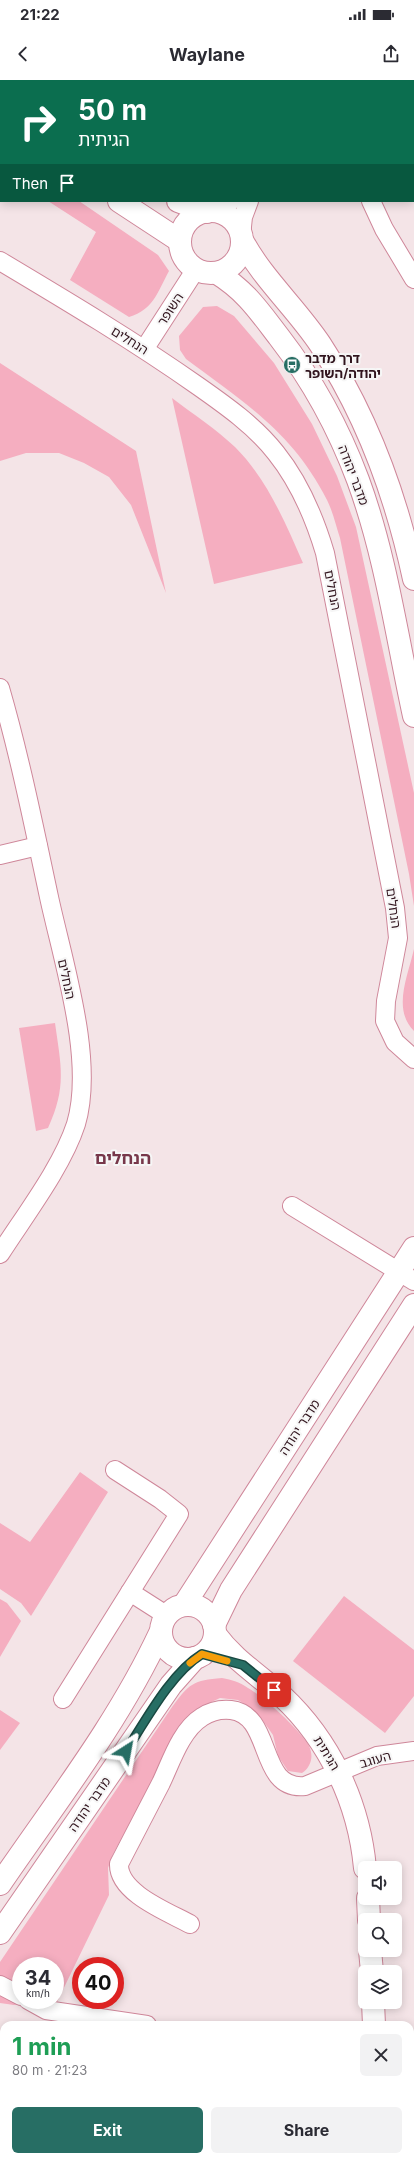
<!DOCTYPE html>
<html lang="en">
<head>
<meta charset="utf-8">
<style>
	:root { --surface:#fff; --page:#f2f2f3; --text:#2b2b33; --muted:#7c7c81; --accent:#276e64 }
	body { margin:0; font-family:Inter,"Noto Sans Hebrew",sans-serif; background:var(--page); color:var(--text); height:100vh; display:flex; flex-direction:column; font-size:15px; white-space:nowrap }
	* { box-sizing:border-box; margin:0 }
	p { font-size:13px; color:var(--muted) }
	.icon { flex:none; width:22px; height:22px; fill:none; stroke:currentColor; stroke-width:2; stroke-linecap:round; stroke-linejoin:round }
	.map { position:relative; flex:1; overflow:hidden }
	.drawer { position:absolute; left:0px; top:1941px; width:414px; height:140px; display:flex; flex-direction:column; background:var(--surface); border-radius:12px 12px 0 0; box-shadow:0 2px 10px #0003 }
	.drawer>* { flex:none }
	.banner { position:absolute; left:0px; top:0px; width:414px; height:122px; box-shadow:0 2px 10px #0003; background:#0b6e4f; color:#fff; overflow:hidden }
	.buttons { position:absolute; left:358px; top:1781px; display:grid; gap:8px }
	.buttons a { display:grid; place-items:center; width:44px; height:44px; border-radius:6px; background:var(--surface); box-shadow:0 2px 10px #0003; font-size:20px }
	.speed { position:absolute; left:12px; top:1877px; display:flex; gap:8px; font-size:20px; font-weight:700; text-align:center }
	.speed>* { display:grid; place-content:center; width:52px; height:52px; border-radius:50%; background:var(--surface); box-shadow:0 2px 10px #0003; line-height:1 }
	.speed small { font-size:10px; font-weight:400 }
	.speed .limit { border:6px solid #d22; background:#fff; color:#111 }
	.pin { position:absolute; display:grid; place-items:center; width:34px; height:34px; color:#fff; margin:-17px; border-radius:8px; box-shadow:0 2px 6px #0006 }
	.me { position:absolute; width:44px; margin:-22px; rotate:34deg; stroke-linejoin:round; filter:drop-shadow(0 0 3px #0008) }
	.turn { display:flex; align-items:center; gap:14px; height:84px; padding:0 12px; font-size:18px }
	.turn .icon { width:52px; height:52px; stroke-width:2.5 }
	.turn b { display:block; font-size:28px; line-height:34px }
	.then { display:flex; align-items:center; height:38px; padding:0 12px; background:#0003; gap:8px; font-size:15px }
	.round { display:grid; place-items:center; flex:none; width:42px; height:42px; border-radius:6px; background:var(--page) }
	.headline { display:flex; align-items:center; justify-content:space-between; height:68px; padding:0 12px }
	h1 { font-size:24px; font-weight:700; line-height:30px; color:#1e9e55 }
	.button { display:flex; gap:8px; margin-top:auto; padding:8px 12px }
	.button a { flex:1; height:46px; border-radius:6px; background:var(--accent); color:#fff; font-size:16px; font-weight:700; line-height:46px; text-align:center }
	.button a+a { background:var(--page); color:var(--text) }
	.status { display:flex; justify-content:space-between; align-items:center; height:28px; padding:0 20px; background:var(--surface); direction:ltr }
	.status svg { height:11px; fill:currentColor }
	header { display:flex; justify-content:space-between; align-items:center; height:52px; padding:0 12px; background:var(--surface); font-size:18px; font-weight:700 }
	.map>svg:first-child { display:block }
</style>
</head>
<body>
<div class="status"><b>21:22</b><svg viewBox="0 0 49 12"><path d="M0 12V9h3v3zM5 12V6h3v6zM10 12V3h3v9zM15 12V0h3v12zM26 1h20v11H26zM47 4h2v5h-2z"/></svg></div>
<header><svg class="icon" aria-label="back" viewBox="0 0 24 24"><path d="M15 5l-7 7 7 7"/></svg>Waylane<svg class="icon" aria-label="share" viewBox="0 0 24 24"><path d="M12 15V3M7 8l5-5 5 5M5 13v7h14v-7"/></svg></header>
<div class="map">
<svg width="414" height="2081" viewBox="0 0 414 2081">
	<rect width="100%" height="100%" fill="#f4e4e7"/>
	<g fill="#f5aec0" fill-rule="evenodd">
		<path d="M48 121H79L158 175 169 191C157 213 154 229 129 237L70 200 96 152Z"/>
		<path d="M217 226 234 236 274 283 312 344 337 396 356 447 414 713V826L409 794 340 458C336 446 333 432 327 420 293 353 245 323 186 279L180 270 179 256 203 227Z"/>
		<polygon points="0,283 136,371 166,513 131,425 109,397 84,383 59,373 26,373 0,381"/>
		<path d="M172 318C193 334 216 349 235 367 267 399 285 442 303 483L214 504Z"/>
		<path d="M414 869V951C392 929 408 896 414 869Z"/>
		<path d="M55 943C61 986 67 1007 48 1048L36 1051 19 948Z"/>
		<polygon points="80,1392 108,1412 31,1536 21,1523 0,1509 0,1443 30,1462"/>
		<polygon points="344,1516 414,1570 414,1616 385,1653 293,1581"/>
		<polygon points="0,1519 7,1523 21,1541 0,1577"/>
		<path d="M222 1598C232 1600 240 1602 248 1608 264 1617 300 1650 309 1666 314 1676 311 1687 302 1693L288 1691 278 1676 273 1655 261 1638 251 1628 238 1620 220 1618 203 1626 185 1641 113 1774 108 1788 109 1815 57 1922 14 1925 0 1923V1882L172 1627C189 1604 193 1600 222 1598ZM21 1886H55V1920H21Z"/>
		<polygon points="0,1630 20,1643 0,1670"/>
	</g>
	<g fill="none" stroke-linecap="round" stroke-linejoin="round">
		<g stroke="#cf879a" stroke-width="20">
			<g id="street">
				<polyline points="371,121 384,149 414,199"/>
				<polyline points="211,131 231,121"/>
				<polyline points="241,156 243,137 249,121"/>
				<path d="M0 181C67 221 134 261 198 306 225 325 255 346 276 373 300 403 314 436 325 473L395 828 398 858 386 921 385 941 395 962 414 979"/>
				<polyline points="145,268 196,189"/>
				<path d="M0 608C20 677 34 747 49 817 63 882 95 980 76 1044 62 1087 25 1135 0 1174"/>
				<polyline points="0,775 38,766"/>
				<polyline points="292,1126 414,1201"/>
				<polyline points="130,1512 166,1535"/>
				<polyline points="63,1619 179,1434 160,1419 115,1390"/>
				<path d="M190 1844C168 1832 118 1813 119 1784 133 1757 147 1730 161 1703 171 1682 181 1650 202 1637 211 1631 221 1629 231 1630 274 1635 257 1711 305 1706L377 1676 414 1671"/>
				<polyline points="0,1905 21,1916"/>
				<polyline points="28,1920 46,1930 147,1945"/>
				<polyline points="242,2077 242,2081"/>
			</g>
		</g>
		<g stroke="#cf879a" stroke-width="24">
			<g id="secondary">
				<polyline points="0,7 1,7"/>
				<polyline points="0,45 1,45"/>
				<polyline points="119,121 180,161"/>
				<polyline points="178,121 207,132"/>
				<circle cx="211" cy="162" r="31"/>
				<path d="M242 160C262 198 296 228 320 264 368 337 396 415 414 499"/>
				<path d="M217 193C246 211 259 231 279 257 313 301 339 349 358 400 386 476 397 558 414 636"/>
				<circle cx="188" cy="1552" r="27"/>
				<polyline points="184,1525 414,1168"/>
				<polyline points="214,1545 231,1510 414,1225"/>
				<path d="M215 1554C234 1580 259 1595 282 1616 330 1661 359 1723 365 1788"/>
				<path d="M0 1804C56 1722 118 1643 160 1553"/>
				<polyline points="368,1818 369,1840"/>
				<polyline points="0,1853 171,1605 195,1578"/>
				<polyline points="370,1870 372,1892"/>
				<polyline points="373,1922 374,1945"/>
				<polyline points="381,2077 381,2081"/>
			</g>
		</g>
		<use href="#street" stroke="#fff" stroke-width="18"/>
		<use href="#secondary" stroke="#fff" stroke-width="22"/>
	</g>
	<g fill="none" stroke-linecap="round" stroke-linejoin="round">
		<g stroke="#194841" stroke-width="10">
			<path id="route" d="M126 1671C146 1640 171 1593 202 1574L243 1585 274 1610"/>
		</g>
		<use href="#route" stroke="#276e64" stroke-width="7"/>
		<polyline stroke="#f59e0b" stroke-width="7" points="190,1583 202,1574 227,1581"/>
	</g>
	<defs>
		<g id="bus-disc" transform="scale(0.9)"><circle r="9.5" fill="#276e64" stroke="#f6f6f6"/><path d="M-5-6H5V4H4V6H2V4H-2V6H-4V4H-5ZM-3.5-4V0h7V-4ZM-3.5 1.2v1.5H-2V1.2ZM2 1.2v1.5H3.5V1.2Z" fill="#fff"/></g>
	</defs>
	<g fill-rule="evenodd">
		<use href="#bus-disc" x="292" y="285"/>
	</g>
	<g text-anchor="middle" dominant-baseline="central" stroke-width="4" stroke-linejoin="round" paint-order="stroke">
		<g font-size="13" fill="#30141d" stroke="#f6f6f6">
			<text transform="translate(170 229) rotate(-57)">השופר</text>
			<text transform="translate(130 260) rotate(32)">הנחלים</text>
			<text transform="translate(354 395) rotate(69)">מדבר יהודה</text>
			<text transform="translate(333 510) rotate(79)">הנחלים</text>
			<text transform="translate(394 828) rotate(82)">הנחלים</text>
			<text transform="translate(67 899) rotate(78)">הנחלים</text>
			<text transform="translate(299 1347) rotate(-57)">מדבר יהודה</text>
			<text transform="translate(327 1673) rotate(59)">הגיתית</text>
			<text transform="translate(375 1679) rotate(-16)">העוגב</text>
			<text transform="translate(89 1724) rotate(-55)">מדבר יהודה</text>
		</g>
		<g font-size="13" font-weight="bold" fill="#30141d" stroke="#f6f6f6" text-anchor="start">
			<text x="305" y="278">דרך מדבר<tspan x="305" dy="15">יהודה/השופר</tspan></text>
		</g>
		<g font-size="17" font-weight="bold" fill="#77374a" stroke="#f6f6f6">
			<text x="123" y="1078">הנחלים</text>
		</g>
	</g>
</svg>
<div class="buttons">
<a><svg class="icon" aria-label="sound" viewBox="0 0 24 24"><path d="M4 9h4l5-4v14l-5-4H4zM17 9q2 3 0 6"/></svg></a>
<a><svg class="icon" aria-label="search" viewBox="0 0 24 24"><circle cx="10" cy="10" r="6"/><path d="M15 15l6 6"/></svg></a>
<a><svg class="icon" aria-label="layers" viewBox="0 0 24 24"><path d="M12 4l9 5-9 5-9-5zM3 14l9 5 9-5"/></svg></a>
</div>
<div class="speed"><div>34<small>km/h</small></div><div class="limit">40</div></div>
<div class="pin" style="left:274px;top:1610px;background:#d93025"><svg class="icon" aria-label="arrive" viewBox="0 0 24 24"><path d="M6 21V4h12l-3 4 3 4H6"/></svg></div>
<svg class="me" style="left:126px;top:1671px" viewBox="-20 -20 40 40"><path d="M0-17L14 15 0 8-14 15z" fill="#276e64" stroke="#fff" stroke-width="4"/></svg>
<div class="banner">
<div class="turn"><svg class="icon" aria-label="right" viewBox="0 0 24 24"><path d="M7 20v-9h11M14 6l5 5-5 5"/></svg><div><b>50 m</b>הגיתית</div></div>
<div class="then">Then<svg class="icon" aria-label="arrive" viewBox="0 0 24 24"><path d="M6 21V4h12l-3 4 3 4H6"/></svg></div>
</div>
<section class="drawer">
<div class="headline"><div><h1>1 min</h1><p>80 m · 21:23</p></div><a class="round"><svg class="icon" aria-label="close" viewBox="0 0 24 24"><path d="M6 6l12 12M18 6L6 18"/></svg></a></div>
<div class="button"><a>Exit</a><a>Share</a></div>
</section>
</div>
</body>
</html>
